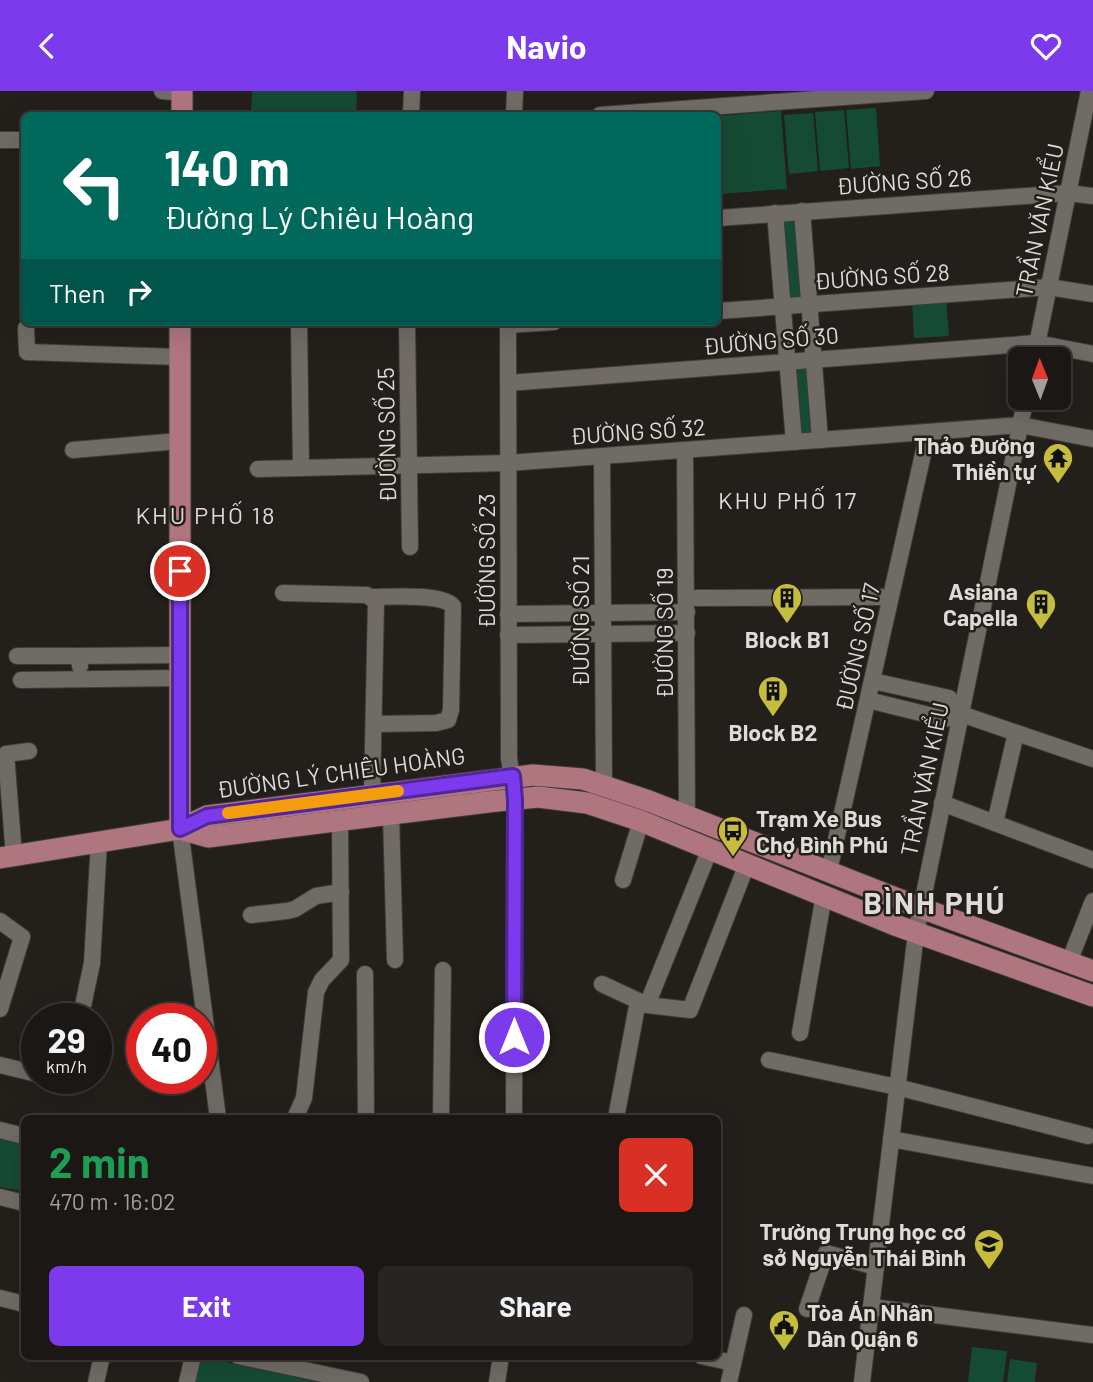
<!DOCTYPE html>
<html lang="en">
<head>
<meta charset="utf-8">
<style>
	:root { --surface:#1a1714; --page:#272422; --text:#f1f3f6; --muted:#9f9fa0; --line:#383634; --accent:#7c3aed }
	body { margin:0; font-family:Barlow,sans-serif; background:var(--page); color:var(--text); height:100vh; display:flex; flex-direction:column; font-size:26px; white-space:nowrap }
	* { box-sizing:border-box; margin:0 }
	p { font-size:23px; color:var(--muted) }
	.icon { flex:none; width:38px; height:38px; fill:none; stroke:currentColor; stroke-width:2; stroke-linecap:round; stroke-linejoin:round }
	.map { position:relative; flex:1; overflow:hidden }
	.details { position:absolute; left:21px; top:1024px; width:700px; height:245px; display:flex; flex-direction:column; background:var(--surface); border-radius:10px; box-shadow:0 7px 28px #0002,0 0 0 2px var(--line) }
	.details>* { flex:none }
	.hud { position:absolute; left:21px; top:21px; width:700px; height:214px; border-radius:10px; box-shadow:0 7px 28px #0002,0 0 0 2px var(--line); background:#00695c; color:#fff; overflow:hidden }
	.needle { width:46px; rotate:359deg }
	.controls { position:absolute; left:1008px; top:256px; display:grid; gap:14px }
	.controls a { display:grid; place-items:center; width:63px; height:63px; border-radius:10px; background:var(--surface); box-shadow:0 7px 28px #0002,0 0 0 2px var(--line); font-size:35px }
	.speed { position:absolute; left:21px; top:912px; display:flex; gap:14px; font-size:35px; font-weight:700; text-align:center }
	.speed>* { display:grid; place-content:center; width:91px; height:91px; border-radius:50%; background:var(--surface); box-shadow:0 7px 28px #0002,0 0 0 2px var(--line); line-height:1 }
	.speed small { font-size:18px; font-weight:400 }
	.speed .limit { border:10px solid #d22; background:#fff; color:#111 }
	.pin { position:absolute; display:grid; place-items:center; width:60px; height:60px; color:#fff; margin:-30px; border:4px solid #fff; border-radius:50%; box-shadow:0 2px 7px #0007 }
	.me { position:absolute; width:77px; margin:-38px; rotate:0deg; stroke-linejoin:round; filter:drop-shadow(0 0 5px #0008) }
	.turn { display:flex; align-items:center; gap:24px; height:147px; padding:0 28px; font-size:32px }
	.turn .icon { width:91px; height:91px; stroke-width:2.5 }
	.turn b { display:block; font-size:49px; line-height:60px }
	.then { display:flex; align-items:center; height:66px; padding:0 28px; background:#0003; gap:14px; font-size:26px }
	.round { display:grid; place-items:center; flex:none; width:74px; height:74px; border-radius:10px; background:var(--page) }
	.summary { display:flex; align-items:center; justify-content:space-between; height:119px; padding:0 28px }
	h1 { font-size:42px; font-weight:700; line-height:52px; color:#1e9e55 }
	.button { display:flex; gap:14px; margin-top:auto; padding:14px 28px }
	.button a { flex:1; height:80px; border-radius:10px; background:var(--accent); color:#fff; font-size:28px; font-weight:700; line-height:80px; text-align:center }
	.button a+a { background:var(--page); color:var(--text) }
	header { display:flex; justify-content:space-between; align-items:center; height:91px; padding:0 28px; background:var(--accent); color:#fff; font-size:32px; font-weight:700 }
	.map>svg:first-child { display:block }
</style>
</head>
<body>
<header><svg class="icon" aria-label="back" viewBox="0 0 24 24"><path d="M15 5l-7 7 7 7"/></svg>Navio<svg class="icon" aria-label="heart" viewBox="0 0 24 24"><path d="M12 20l-8-8c-3-5 5-10 8-4 3-6 11-1 8 4z"/></svg></header>
<div class="map">
<svg width="1093" height="1291" viewBox="0 0 1093 1291">
	<rect width="100%" height="100%" fill="#231f1a"/>
	<g fill="#154b35">
		<polygon points="252,0 354,0 357,1 356,24 251,24"/>
		<polygon points="876,17 880,75 851,78 846,19"/>
		<polygon points="844,19 849,77 820,80 815,21"/>
		<polygon points="781,20 787,98 720,103 718,25"/>
		<polygon points="813,22 818,80 789,83 784,24"/>
		<polygon points="799,128 804,209 787,210 780,129"/>
		<polygon points="946,206 949,245 914,247 912,209"/>
		<polygon points="810,273 815,345 798,346 792,275"/>
		<polygon points="0,1045 24,1051 24,1098 16,1099 0,1096"/>
		<polygon points="972,1256 1007,1260 1003,1291 968,1291"/>
		<polygon points="212,1268 317,1291 194,1291 198,1273"/>
		<polygon points="1010,1268 1037,1272 1035,1291 1007,1291"/>
	</g>
	<g fill="none" stroke-linecap="round" stroke-linejoin="round">
		<g stroke="#3e3c38" stroke-width="18">
			<g id="minor">
				<polyline points="162,0 182,2"/>
				<polyline points="411,24 412,0"/>
				<polyline points="514,24 515,0"/>
				<polyline points="600,24 926,0"/>
				<polyline points="0,49 24,49"/>
				<polyline points="802,120 820,349"/>
				<polyline points="775,122 794,351"/>
				<polyline points="718,127 1068,102 1093,105"/>
				<polyline points="718,220 1049,196 1093,203"/>
				<polyline points="299,231 301,377"/>
				<polyline points="407,231 410,456"/>
				<polyline points="508,231 509,667 515,709 514,1027"/>
				<polyline points="508,234 554,231"/>
				<polyline points="26,237 27,261 179,266"/>
				<polyline points="1034,268 1089,0"/>
				<polyline points="508,292 1037,252 1093,263"/>
				<polyline points="73,359 179,350"/>
				<polyline points="685,359 687,724"/>
				<polyline points="602,366 604,694"/>
				<polyline points="258,378 508,372 1020,334 1093,348"/>
				<polyline points="283,502 367,504 376,511 372,703"/>
				<path d="M373 506C391 506 441 502 453 515L451 619 448 629 436 632 374 633"/>
				<polyline points="696,507 882,506"/>
				<polyline points="508,523 687,521"/>
				<polyline points="508,544 687,542"/>
				<polyline points="17,565 79,565 80,575"/>
				<polyline points="79,565 179,564"/>
				<polyline points="21,589 179,587"/>
				<polyline points="873,590 949,607 961,623"/>
				<polyline points="868,609 945,628 961,623 1093,668"/>
				<polyline points="942,712 1093,769"/>
				<polyline points="391,723 395,869"/>
				<polyline points="995,732 1016,642"/>
				<polyline points="180,738 218,1027"/>
				<polyline points="14,765 6,663 29,660"/>
				<polyline points="829,780 928,341"/>
				<polyline points="623,789 641,730"/>
				<polyline points="251,824 287,820 295,818 316,805 341,801"/>
				<polyline points="0,830 22,846 0,918"/>
				<polyline points="1069,871 1093,810"/>
				<polyline points="365,883 366,1027"/>
				<polyline points="602,893 647,914 690,919 747,773"/>
				<polyline points="647,914 710,758"/>
				<polyline points="81,924 92,872 99,751"/>
				<polyline points="800,942 824,804"/>
				<polyline points="769,969 897,996 1088,1045"/>
				<polyline points="0,974 37,983"/>
				<polyline points="51,987 57,989"/>
				<polyline points="295,1027 304,1007 316,901 322,889 341,869 340,729"/>
				<polyline points="441,1027 443,879"/>
				<polyline points="616,1027 638,910"/>
				<polyline points="0,1039 24,1045"/>
				<polyline points="891,1048 1093,1085"/>
				<polyline points="0,1106 24,1112"/>
				<polyline points="0,1207 24,1213"/>
				<polyline points="871,1216 1093,1244"/>
				<polyline points="807,1218 826,1162 876,1176"/>
				<polyline points="238,1265 361,1291"/>
				<polyline points="701,1265 733,1272"/>
				<polyline points="96,1291 102,1265"/>
				<polyline points="187,1291 193,1265"/>
				<polyline points="497,1291 501,1265"/>
				<polyline points="729,1291 744,1224"/>
				<polyline points="862,1291 916,842 1026,306"/>
			</g>
		</g>
		<g stroke="#3e3c38" stroke-width="23">
			<g id="major">
				<polyline points="182,0 182,24"/>
				<polyline points="180,231 180,738"/>
				<polyline points="180,738 208,746 488,711 538,706 587,712 641,730 895,834 1093,905"/>
				<polyline points="0,767 180,738 207,725 533,684 583,688 649,710 921,817 1093,880"/>
			</g>
		</g>
		<use href="#minor" stroke="#706b65" stroke-width="16"/>
		<use href="#major" stroke="#b07680" stroke-width="21"/>
	</g>
	<g fill="none" stroke-linecap="round" stroke-linejoin="round">
		<g stroke="#51269a" stroke-width="18">
			<polyline id="route" points="180,480 180,738 207,725 513,685 515,709 514,946"/>
		</g>
		<use href="#route" stroke="#7c3aed" stroke-width="12"/>
		<polyline stroke="#f59e0b" stroke-width="12" points="228,722 398,700"/>
	</g>
	<defs>
		<g id="temple-pin" transform="scale(1.575)"><path d="M0 17L-7.5 6A9.5 9.5 0 1 1 7.5 6Z" fill="#c6bc3d" stroke="#231f1a"/><path d="M0-6L5-2H3V0L6.5 2.5H4V6H1.5V3h-3V6H-4V2.5H-6.5L-3 0V-2H-5Z" fill="#111"/></g>
		<g id="building-pin" transform="scale(1.575)"><path d="M0 17L-7.5 6A9.5 9.5 0 1 1 7.5 6Z" fill="#c6bc3d" stroke="#231f1a"/><path d="M-4-6H4V6H1V3H-1V6H-4ZM-2.5-4.3h1.7v1.8h-1.7ZM.8-4.3h1.7v1.8H.8ZM-2.5-1h1.7V.8h-1.7ZM.8-1h1.7V.8H.8Z" fill="#111"/></g>
		<g id="bus-pin" transform="scale(1.575)"><path d="M0 17L-7.5 6A9.5 9.5 0 1 1 7.5 6Z" fill="#c6bc3d" stroke="#231f1a"/><path d="M-5-6H5V4H4V6H2V4H-2V6H-4V4H-5ZM-3.5-4V0h7V-4ZM-3.5 1.2v1.5H-2V1.2ZM2 1.2v1.5H3.5V1.2Z" fill="#111"/></g>
		<g id="school-pin" transform="scale(1.575)"><path d="M0 17L-7.5 6A9.5 9.5 0 1 1 7.5 6Z" fill="#c6bc3d" stroke="#231f1a"/><path d="M0-5L7-2L0 1L-7-2ZM-4 1L0 2.5L4 1V4Q0 6-4 4Z" fill="#111"/></g>
		<g id="civic-pin" transform="scale(1.575)"><path d="M0 17L-7.5 6A9.5 9.5 0 1 1 7.5 6Z" fill="#c6bc3d" stroke="#231f1a"/><path d="M-.6-6.5H3V-4.5H.6V-3L4-1V1h2V6H-6V1h2V-1L-.6-3ZM-1.2 2.5V6h2.4V2.5Z" fill="#111"/></g>
	</defs>
	<g fill-rule="evenodd">
		<use href="#temple-pin" x="1058" y="367"/>
		<use href="#building-pin" x="787" y="507"/>
		<use href="#building-pin" x="1041" y="513"/>
		<use href="#building-pin" x="773" y="600"/>
		<use href="#bus-pin" x="733" y="740"/>
		<use href="#school-pin" x="989" y="1153"/>
		<use href="#civic-pin" x="784" y="1234"/>
	</g>
	<g text-anchor="middle" dominant-baseline="central" stroke-width="5" stroke-linejoin="round" paint-order="stroke">
		<g font-size="23" fill="#dedcd8" stroke="#231f1a">
			<text transform="translate(904 90) rotate(-4)">ĐƯỜNG SỐ 26</text>
			<text transform="translate(1039 129) rotate(-78)">TRẦN VĂN KIỂU</text>
			<text transform="translate(882 185) rotate(-4)">ĐƯỜNG SỐ 28</text>
			<text transform="translate(771 249) rotate(-5)">ĐƯỜNG SỐ 30</text>
			<text transform="translate(638 340) rotate(-4)">ĐƯỜNG SỐ 32</text>
			<text transform="translate(386 344) rotate(-91)">ĐƯỜNG SỐ 25</text>
			<text transform="translate(486 470) rotate(-90)">ĐƯỜNG SỐ 23</text>
			<text transform="translate(580 530) rotate(-90)">ĐƯỜNG SỐ 21</text>
			<text transform="translate(664 542) rotate(-90)">ĐƯỜNG SỐ 19</text>
			<text transform="translate(857 556) rotate(-77)">ĐƯỜNG SỐ 17</text>
			<text transform="translate(341 681) rotate(-8)">ĐƯỜNG LÝ CHIÊU HOÀNG</text>
			<text transform="translate(924 688) rotate(-78)">TRẦN VĂN KIỂU</text>
		</g>
		<g font-size="23" font-weight="bold" fill="#dedcd8" stroke="#231f1a" text-anchor="end">
			<text x="1035" y="354">Thảo Đường<tspan x="1035" dy="26">Thiền tự</tspan></text>
			<text x="1018" y="500">Asiana<tspan x="1018" dy="26">Capella</tspan></text>
			<text x="787" y="548" text-anchor="middle">Block B1</text>
			<text x="773" y="641" text-anchor="middle">Block B2</text>
			<text x="756" y="727" text-anchor="start">Trạm Xe Bus<tspan x="756" dy="26">Chợ Bình Phú</tspan></text>
			<text x="966" y="1140">Trường Trung học cơ<tspan x="966" dy="26">sở Nguyễn Thái Bình</tspan></text>
			<text x="807" y="1221" text-anchor="start">Tòa Án Nhân<tspan x="807" dy="26">Dân Quận 6</tspan></text>
		</g>
		<g font-size="24" letter-spacing="2" fill="#dedcd8" stroke="#231f1a">
			<text x="788" y="408">KHU PHỐ 17</text>
			<text x="206" y="423">KHU PHỐ 18</text>
		</g>
		<g font-size="30" font-weight="bold" letter-spacing="2" fill="#dedcd8" stroke="#231f1a">
			<text x="935" y="811">BÌNH PHÚ</text>
		</g>
	</g>
</svg>
<div class="controls">
<a><svg class="needle" viewBox="-14 -14 28 28"><path d="M0-13l5 13h-10z" fill="#e53935"/><path d="M0 13l5-13h-10z" fill="#9f9fa0"/></svg></a>
</div>
<div class="speed"><div>29<small>km/h</small></div><div class="limit">40</div></div>
<div class="pin" style="left:180px;top:480px;background:#d93025"><svg class="icon" aria-label="arrive" viewBox="0 0 24 24"><path d="M6 21V4h12l-3 4 3 4H6"/></svg></div>
<svg class="me" style="left:514px;top:946px" viewBox="-20 -20 40 40"><circle r="17" fill="#7c3aed" stroke="#fff" stroke-width="3"/><path d="M0-11L8 9 0 5-8 9z" fill="#fff"/></svg>
<div class="hud">
<div class="turn"><svg class="icon" aria-label="left" viewBox="0 0 24 24"><path d="M17 20v-9H6M10 6l-5 5 5 5"/></svg><div><b>140 m</b>Đường Lý Chiêu Hoàng</div></div>
<div class="then">Then<svg class="icon" aria-label="right" viewBox="0 0 24 24"><path d="M7 20v-9h11M14 6l5 5-5 5"/></svg></div>
</div>
<section class="details">
<div class="summary"><div><h1>2 min</h1><p>470 m · 16:02</p></div><a class="round" style="background:#d93025;color:#fff"><svg class="icon" aria-label="close" viewBox="0 0 24 24"><path d="M6 6l12 12M18 6L6 18"/></svg></a></div>
<div class="button"><a>Exit</a><a>Share</a></div>
</section>
</div>
</body>
</html>
